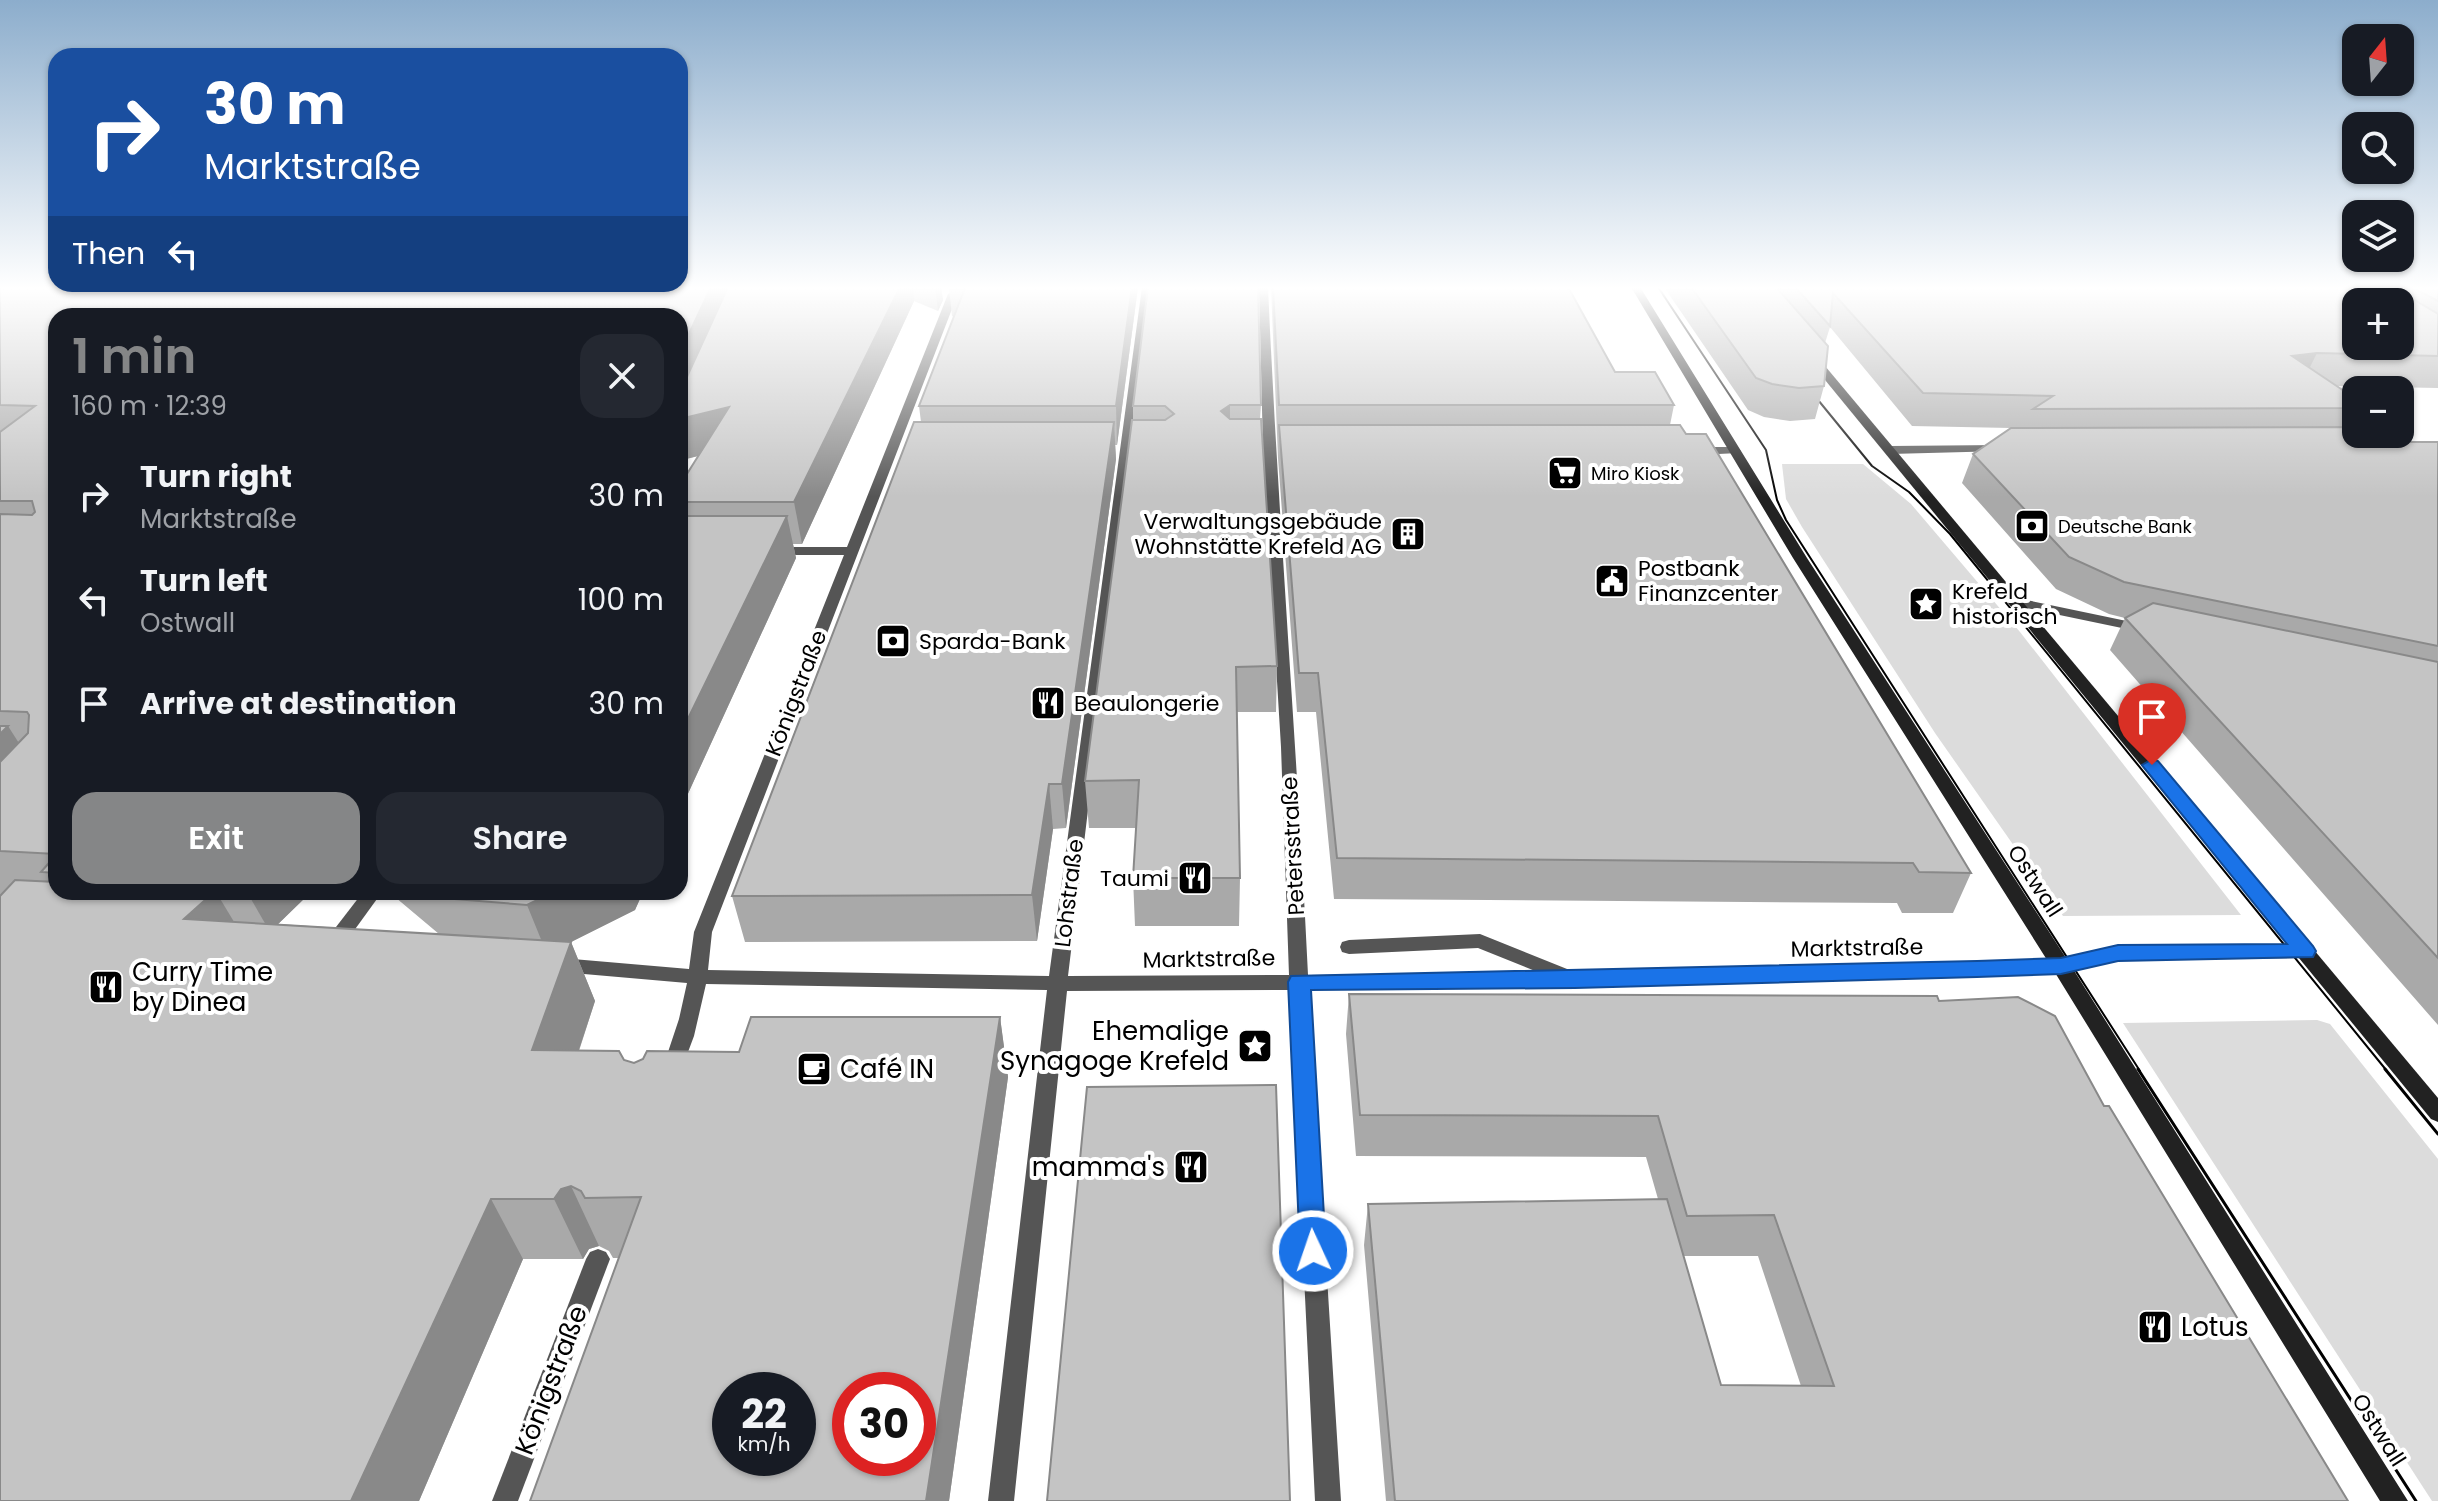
<!DOCTYPE html>
<html lang="en">
<head>
<meta charset="utf-8">
<style>
	:root { --surface:#171b24; --page:#242831; --text:#f1f3f6; --muted:#9ea1a6; --accent:#858687 }
	body { margin:0; font-family:Poppins,sans-serif; background:var(--page); color:var(--text); height:100vh; display:flex; flex-direction:column; font-size:30px; white-space:nowrap }
	* { box-sizing:border-box; margin:0 }
	p { font-size:26px; color:var(--muted) }
	.icon { flex:none; width:44px; height:44px; fill:none; stroke:currentColor; stroke-width:2; stroke-linecap:round; stroke-linejoin:round }
	.map { position:relative; flex:1; overflow:hidden }
	.sheet { position:absolute; left:48px; top:308px; width:640px; height:592px; display:flex; flex-direction:column; background:var(--surface); border-radius:24px; box-shadow:0 2px 6px #0004 }
	.sheet>* { flex:none }
	.guide { position:absolute; left:48px; top:48px; width:640px; height:244px; border-radius:24px; box-shadow:0 2px 6px #0004; background:#1a4fa0; color:#fff; overflow:hidden }
	.needle { width:52px; rotate:17deg }
	.controls { position:absolute; left:2342px; top:24px; display:grid; gap:16px }
	.controls a { display:grid; place-items:center; width:72px; height:72px; border-radius:16px; background:var(--surface); box-shadow:0 2px 6px #0004; font-size:40px }
	.speed { position:absolute; left:712px; top:1372px; display:flex; gap:16px; font-size:40px; font-weight:700; text-align:center }
	.speed>* { display:grid; place-content:center; width:104px; height:104px; border-radius:50%; background:var(--surface); box-shadow:0 2px 6px #0004; line-height:1 }
	.speed small { font-size:20px; font-weight:400 }
	.speed .limit { border:12px solid #d22; background:#fff; color:#111 }
	.pin { position:absolute; display:grid; place-items:center; width:68px; height:68px; color:#fff; margin:-82px -34px; border-radius:50% 50% 50% 0; rotate:-45deg; box-shadow:0 0 8px #0007 }
	.pin .icon { rotate:45deg }
	.me { position:absolute; width:88px; margin:-44px; rotate:357deg; stroke-linejoin:round; filter:drop-shadow(0 0 6px #0008) }
	.turn { display:flex; align-items:center; gap:28px; height:168px; padding:0 24px; font-size:36px }
	.turn .icon { width:104px; height:104px; stroke-width:2.5 }
	.turn b { display:block; font-size:56px; line-height:68px }
	.then { display:flex; align-items:center; height:76px; padding:0 24px; background:#0003; gap:16px; font-size:30px }
	.round { display:grid; place-items:center; flex:none; width:84px; height:84px; border-radius:24px; background:var(--page) }
	.summary { display:flex; align-items:center; justify-content:space-between; height:136px; padding:0 24px }
	h1 { font-size:48px; font-weight:600; line-height:60px; color:var(--accent) }
	.action { display:flex; gap:16px; margin-top:auto; padding:16px 24px }
	.action a { flex:1; height:92px; border-radius:24px; background:var(--accent); color:#fff; font-size:32px; font-weight:600; line-height:92px; text-align:center }
	.action a+a { background:var(--page); color:var(--text) }
	ul { padding:0; list-style:none }
	li { display:flex; align-items:center; gap:24px; height:104px; padding:0 24px }
	li div { flex:1 }
	li b { display:block; font-size:30px }
	li em { font-style:normal }
	.map>svg:first-child { display:block }
</style>
</head>
<body>
<div class="map">
<svg width="2438" height="1501" viewBox="0 0 2438 1501">
	<rect width="100%" height="100%" fill="#fff"/>
	<g fill="#dcdcdc">
		<polygon points="1782,464 1863,464 1911,504 2020,632 2241,915 2063,916 1935,733 1802,527 1786,499"/>
		<polygon points="2317,1020 2330,1024 2438,1159 2438,1501 2432,1501 2123,1023"/>
	</g>
	<g fill="none" stroke-linecap="round" stroke-linejoin="round">
		<polygon fill="#555" fill-rule="evenodd" points="1480,934 1582,975 1585,980 1582,985 1575,987 1478,948 1349,954 1342,952 1340,947 1342,942 1349,940"/>
		<g fill="#555" fill-rule="evenodd">
			<path d="M959 287H970L957 296 712 932 708 970 1049 976 1142 287H1151L1068 976 1289 975 1281 747 1263 450 1259 287H1268C1278 517 1297 746 1308 975L1575 973 2061 959 2118 946 2305 944 2312 946 2314 951 2312 956 2305 958 2118 960 2061 973 1575 987 1309 989 1341 1501H1315L1290 990 1067 991 1014 1501H988L1047 990 706 984 694 1036 679 1076 672 1078 665 1076 662 1070 679 1019 687 983 561 972 554 970 551 965 554 960 561 958 689 969 694 932 844 555H772L765 551 772 547H847L948 294Z"/>
			<polygon points="2000,445 2006,449 2004,451 1890,454 1884,450 1890,446"/>
			<polygon points="1735,447 1741,451 1739,453 1697,455 1691,451 1697,447"/>
			<polygon points="2017,598 2141,624 2148,628 2141,632 2012,605 2010,602"/>
			<polygon points="363,892 382,892 340,950 326,950 324,945 326,940"/>
			<polygon points="598,1249 606,1252 610,1259 518,1501 492,1501 586,1259 590,1252"/>
		</g>
		<g fill="#222" fill-rule="evenodd">
			<polygon points="1631,287 1640,287 1807,558 2068,961 2408,1501 2380,1501 2054,971 1793,558"/>
			<polygon points="1807,354 1815,354 2438,1098 2438,1122 2431,1119 1807,358"/>
		</g>
		<g stroke="#000" stroke-width="2">
			<polyline points="1658,287 1766,450 1777,500 1786,520 2140,1071"/>
			<polyline points="1805,384 1872,466 1909,492 1950,534 2387,1071"/>
		</g>
		<g stroke="#000" stroke-width="3">
			<polyline points="2138,1069 2416,1501"/>
			<polyline points="2385,1069 2438,1134"/>
		</g>
	</g>
	<g fill="#a9a9a9" fill-rule="evenodd">
		<polygon points="0,287 1138,287 1117,445 1115,445 1116,459 1066,828 1053,829 1037,941 745,942 732,896 921,422 919,406 954,317 952,316 949,288 941,288 943,300 938,311 914,301 802,544 793,544 796,558 680,811 680,485 698,456 686,459 680,455 680,316 56,316 56,892 311,892 278,924 439,934 389,892 643,892 635,910 571,942 595,1001 579,1051 634,1063 739,1052 1000,1017 1008,1077 949,1501 530,1501 619,1258 613,1258 609,1251 599,1246 589,1249 583,1259 523,1259 419,1501 0,1501"/>
		<polygon points="1271,287 1568,287 1615,372 1674,405 1670,425 1971,873 1953,913 1902,913 1897,903 1334,899 1316,712 1297,712 1278,458"/>
		<polygon points="1664,287 2438,287 2438,388 2337,386 2356,399 2356,434 2410,442 2438,442 2438,1025 2110,650 2125,618 2109,614 2056,589 1962,483 1973,454 2011,428 1912,426 1830,327 1825,343 1824,386 1815,419 1790,421 1764,417 1748,410"/>
		<polygon points="1261,405 1260,419 1277,666 1276,712 1237,712 1240,878 1239,926 1135,926 1133,878 1136,828 1089,828 1085,781 1133,420 1133,406"/>
		<path d="M1349 994 1939 1001 2104 1106 2348 1501H1386L1364 1245 1368 1204 1658 1199 1646 1157 1356 1156 1346 1034ZM1683 1256H1758L1801 1386 1721 1385Z"/>
	</g>
	<g fill="#898989">
		<polygon points="570,287 735,287 734,288 726,289 728,300 680,411 680,353"/>
		<polygon points="900,287 913,287 914,301 802,544 794,502"/>
		<polygon points="935,287 941,287 943,300 938,311"/>
		<polygon points="1132,287 1138,287 1117,445 1116,406"/>
		<polygon points="2317,353 2301,385 2292,356"/>
		<polygon points="1230,405 1230,444 1221,411"/>
		<polygon points="729,407 738,446 686,459 680,436 680,419"/>
		<polygon points="1114,422 1116,459 1066,828 1062,784"/>
		<polygon points="787,516 796,558 680,811 680,735"/>
		<polygon points="8,726 38,773 0,814 0,734"/>
		<polygon points="1049,784 1053,829 1037,941 1032,895"/>
		<polygon points="214,892 216,892 251,950 184,919"/>
		<polygon points="247,892 311,892 270,932"/>
		<polygon points="554,892 643,892 635,910 571,942 595,1001 559,1110 532,1050 547,954 527,905"/>
		<polygon points="1000,1017 1008,1077 949,1501 926,1501"/>
		<polygon points="571,1186 599,1246 589,1249 583,1259 554,1199 561,1189"/>
		<polygon points="491,1199 523,1259 419,1501 351,1501"/>
	</g>
	<g fill="#c4c4c4" stroke="#898989" stroke-width="2" fill-rule="evenodd">
		<polygon points="0,287 711,287 680,353 680,316 56,316 56,854 0,851 0,762 28,733 29,715 27,712 0,711 0,514 32,515 35,512 32,501 0,501 0,432 35,406 0,405"/>
		<polygon points="728,287 900,287 794,502 680,502 680,485 729,407 680,419 680,392"/>
		<polygon points="961,287 1132,287 1116,406 919,406 965,288"/>
		<polygon points="1148,287 1258,287 1261,405 1230,405 1221,411 1230,419 1261,419 1277,666 1236,667 1240,878 1133,878 1139,780 1085,781 1132,420 1165,420 1174,414 1165,406 1133,406"/>
		<polygon points="1273,287 1568,287 1615,372 1655,372 1674,405 1279,405"/>
		<polygon points="1691,287 1776,287 1828,346 1824,386 1799,388 1772,384 1756,378"/>
		<path d="M1795 287H2438V301L2417 290H2413V299L2438 314V356L2317 353 2292 356 2356 399V408L2033 409 2053 396 1923 393 1833 293 1830 326ZM2356 302H2400V346H2356Z"/>
		<polygon points="914,422 1114,422 1062,784 1049,784 1032,895 732,896"/>
		<polygon points="1279,425 1680,425 1686,434 1706,434 1971,873 1919,872 1913,863 1337,858 1318,673 1299,673"/>
		<polygon points="2356,427 2356,434 2399,434 2410,442 2438,442 2438,646 2124,582 2069,557 1973,454 2011,428"/>
		<polygon points="680,516 787,516 680,735"/>
		<polygon points="2153,603 2438,662 2438,958 2125,618"/>
		<polygon points="0,726 8,726 0,734"/>
		<polygon points="56,855 56,873 41,872"/>
		<path d="M15 880 56 882V892H214L184 919 571 942 532 1050 619 1051 624 1060 634 1063 643 1059 647 1051 739 1052 751 1017H1000L926 1501H530L641 1197 585 1198 581 1191 571 1186 561 1189 554 1199H491L351 1501H0V896ZM730 1390H798V1458H730ZM850 1390H918V1458H850Z"/>
		<polygon points="424,892 554,892 527,905 430,897"/>
		<polygon points="1349,994 1937,996 1939,1001 2018,997 2055,1016 2104,1106 2109,1106 2348,1501 1395,1501 1368,1204 1667,1199 1721,1385 1834,1386 1774,1215 1687,1216 1658,1116 1360,1115"/>
		<polygon points="1276,1085 1290,1501 1047,1501 1087,1087"/>
	</g>
	<linearGradient id="sky" x2="0" y2="1"><stop stop-color="#8cadcc"/><stop offset="0.58" stop-color="#fff"/><stop offset="1" stop-color="#fff" stop-opacity="0"/></linearGradient>
	<rect width="2438" height="497" fill="url(#sky)"/>
	<polygon fill="#1a73e8" stroke="#114b97" stroke-width="2" points="2152,759 2158,761 2313,946 2316,951 2313,957 2118,961 2061,974 1977,977 1575,988 1311,990 1326,1251 1322,1260 1313,1263 1304,1260 1300,1251 1288,982 1291,976 1977,961 2061,958 2118,945 2287,944 2145,769 2142,765"/>
	<defs>
		<g id="supermarket-square" transform="scale(1.8)"><rect x="-9" y="-9" width="18" height="18" rx="4" fill="#000" stroke="#fff"/><path d="M-6-5.5h2.5l.6 2H6L4.5 2H-2.5L-4.4-4H-6ZM-1.5 3.2a1.3 1.3 0 1 0 .1 0ZM3 3.2a1.3 1.3 0 1 0 .1 0Z" fill="#fff"/></g>
		<g id="bank-square" transform="scale(1.8)"><rect x="-9" y="-9" width="18" height="18" rx="4" fill="#000" stroke="#fff"/><path d="M-6-4H6V4H-6ZM0-2.3a2.3 2.3 0 1 0 0 4.6a2.3 2.3 0 1 0 0-4.6Z" fill="#fff"/></g>
		<g id="building-square" transform="scale(1.8)"><rect x="-9" y="-9" width="18" height="18" rx="4" fill="#000" stroke="#fff"/><path d="M-4-6H4V6H1V3H-1V6H-4ZM-2.5-4.3h1.7v1.8h-1.7ZM.8-4.3h1.7v1.8H.8ZM-2.5-1h1.7V.8h-1.7ZM.8-1h1.7V.8H.8Z" fill="#fff"/></g>
		<g id="civic-square" transform="scale(1.8)"><rect x="-9" y="-9" width="18" height="18" rx="4" fill="#000" stroke="#fff"/><path d="M-.6-6.5H3V-4.5H.6V-3L4-1V1h2V6H-6V1h2V-1L-.6-3ZM-1.2 2.5V6h2.4V2.5Z" fill="#fff"/></g>
		<g id="sight-square" transform="scale(1.8)"><rect x="-9" y="-9" width="18" height="18" rx="4" fill="#000" stroke="#fff"/><path d="M0-6L1.8-2.2L6-1.7L2.9 1.2L3.7 5.4L0 3.3L-3.7 5.4L-2.9 1.2L-6-1.7L-1.8-2.2Z" fill="#fff"/></g>
		<g id="restaurant-square" transform="scale(1.8)"><rect x="-9" y="-9" width="18" height="18" rx="4" fill="#000" stroke="#fff"/><path d="M-5-6h1v4h1v-4h1v4h1v-4h1v5L-1.5 .5V6h-2V.5L-5-1ZM5-6V6H3V1.5H1.5Q1.5-4 5-6Z" fill="#fff"/></g>
		<g id="cafe-square" transform="scale(1.8)"><rect x="-9" y="-9" width="18" height="18" rx="4" fill="#000" stroke="#fff"/><path d="M-5.5-4.5H6V0H3Q3 3.5 0 3.5H-2.5Q-5.5 3.5-5.5 0ZM3-3.2v2h1.7v-2ZM-6 4.5H4V6H-6Z" fill="#fff"/></g>
	</defs>
	<g fill-rule="evenodd">
		<use href="#supermarket-square" x="1565" y="473"/>
		<use href="#bank-square" x="2032" y="526"/>
		<use href="#building-square" x="1408" y="534"/>
		<use href="#civic-square" x="1612" y="581"/>
		<use href="#sight-square" x="1926" y="604"/>
		<use href="#bank-square" x="893" y="641"/>
		<use href="#restaurant-square" x="1048" y="703"/>
		<use href="#restaurant-square" x="1195" y="878"/>
		<use href="#restaurant-square" x="106" y="987"/>
		<use href="#sight-square" x="1255" y="1046"/>
		<use href="#cafe-square" x="814" y="1069"/>
		<use href="#restaurant-square" x="1191" y="1167"/>
		<use href="#restaurant-square" x="2155" y="1327"/>
	</g>
	<g text-anchor="middle" dominant-baseline="central" stroke-width="8" stroke-linejoin="round" paint-order="stroke">
		<g font-size="18" fill="#000" stroke="#fff" text-anchor="start">
			<text x="1591" y="473">Miro Kiosk</text>
			<text x="2058" y="526">Deutsche Bank</text>
		</g>
		<g font-size="22" fill="#000" stroke="#fff" text-anchor="start">
			<text x="1382" y="521" text-anchor="end">Verwaltungsgebäude<tspan x="1382" dy="25">Wohnstätte Krefeld AG</tspan></text>
			<text x="1638" y="568">Postbank<tspan x="1638" dy="25">Finanzcenter</tspan></text>
			<text x="1952" y="591">Krefeld<tspan x="1952" dy="25">historisch</tspan></text>
			<text x="919" y="641">Sparda-Bank</text>
			<text x="1074" y="703">Beaulongerie</text>
			<text x="1169" y="878" text-anchor="end">Taumi</text>
		</g>
		<g font-size="22" fill="#000" stroke="#fff">
			<text transform="translate(796 693) rotate(-69)">Königstraße</text>
			<text transform="translate(1293 846) rotate(-93)">Petersstraße</text>
			<text transform="translate(2035 881) rotate(57)">Ostwall</text>
			<text transform="translate(1069 893) rotate(-83)">Lohstraße</text>
			<text transform="translate(1857 948) rotate(-1)">Marktstraße</text>
			<text transform="translate(1209 959) rotate(-1)">Marktstraße</text>
			<text transform="translate(2379 1430) rotate(58)">Ostwall</text>
		</g>
		<g font-size="26" fill="#000" stroke="#fff" text-anchor="start">
			<text x="132" y="972">Curry Time<tspan x="132" dy="30">by Dinea</tspan></text>
			<text x="1229" y="1031" text-anchor="end">Ehemalige<tspan x="1229" dy="30">Synagoge Krefeld</tspan></text>
			<text x="840" y="1069">Café IN</text>
			<text x="1165" y="1167" text-anchor="end">mamma's</text>
			<text x="2181" y="1327">Lotus</text>
		</g>
		<g font-size="26" fill="#000" stroke="#fff">
			<text transform="translate(551 1380) rotate(-69)">Königstraße</text>
		</g>
	</g>
</svg>
<div class="controls">
<a><svg class="needle" viewBox="-14 -14 28 28"><path d="M0-13l5 13h-10z" fill="#e53935"/><path d="M0 13l5-13h-10z" fill="#9ea1a6"/></svg></a>
<a><svg class="icon" aria-label="search" viewBox="0 0 24 24"><circle cx="10" cy="10" r="6"/><path d="M15 15l6 6"/></svg></a>
<a><svg class="icon" aria-label="layers" viewBox="0 0 24 24"><path d="M12 4l9 5-9 5-9-5zM3 14l9 5 9-5"/></svg></a>
<a>+</a>
<a>−</a>
</div>
<div class="speed"><div>22<small>km/h</small></div><div class="limit">30</div></div>
<div class="pin" style="left:2152px;top:765px;background:#d93025"><svg class="icon" aria-label="arrive" viewBox="0 0 24 24"><path d="M6 21V4h12l-3 4 3 4H6"/></svg></div>
<svg class="me" style="left:1313px;top:1251px" viewBox="-20 -20 40 40"><circle r="17" fill="#1a73e8" stroke="#fff" stroke-width="3"/><path d="M0-11L8 9 0 5-8 9z" fill="#fff"/></svg>
<div class="guide">
<div class="turn"><svg class="icon" aria-label="right" viewBox="0 0 24 24"><path d="M7 20v-9h11M14 6l5 5-5 5"/></svg><div><b>30 m</b>Marktstraße</div></div>
<div class="then">Then<svg class="icon" aria-label="left" viewBox="0 0 24 24"><path d="M17 20v-9H6M10 6l-5 5 5 5"/></svg></div>
</div>
<section class="sheet">
<div class="summary"><div><h1>1 min</h1><p>160 m · 12:39</p></div><a class="round"><svg class="icon" aria-label="close" viewBox="0 0 24 24"><path d="M6 6l12 12M18 6L6 18"/></svg></a></div>
<ul>
<li><svg class="icon" aria-label="right" viewBox="0 0 24 24"><path d="M7 20v-9h11M14 6l5 5-5 5"/></svg><div><b>Turn right</b><p>Marktstraße</p></div><em>30 m</em></li>
<li><svg class="icon" aria-label="left" viewBox="0 0 24 24"><path d="M17 20v-9H6M10 6l-5 5 5 5"/></svg><div><b>Turn left</b><p>Ostwall</p></div><em>100 m</em></li>
<li><svg class="icon" aria-label="arrive" viewBox="0 0 24 24"><path d="M6 21V4h12l-3 4 3 4H6"/></svg><div><b>Arrive at destination</b></div><em>30 m</em></li>
</ul>
<div class="action"><a>Exit</a><a>Share</a></div>
</section>
</div>
</body>
</html>
